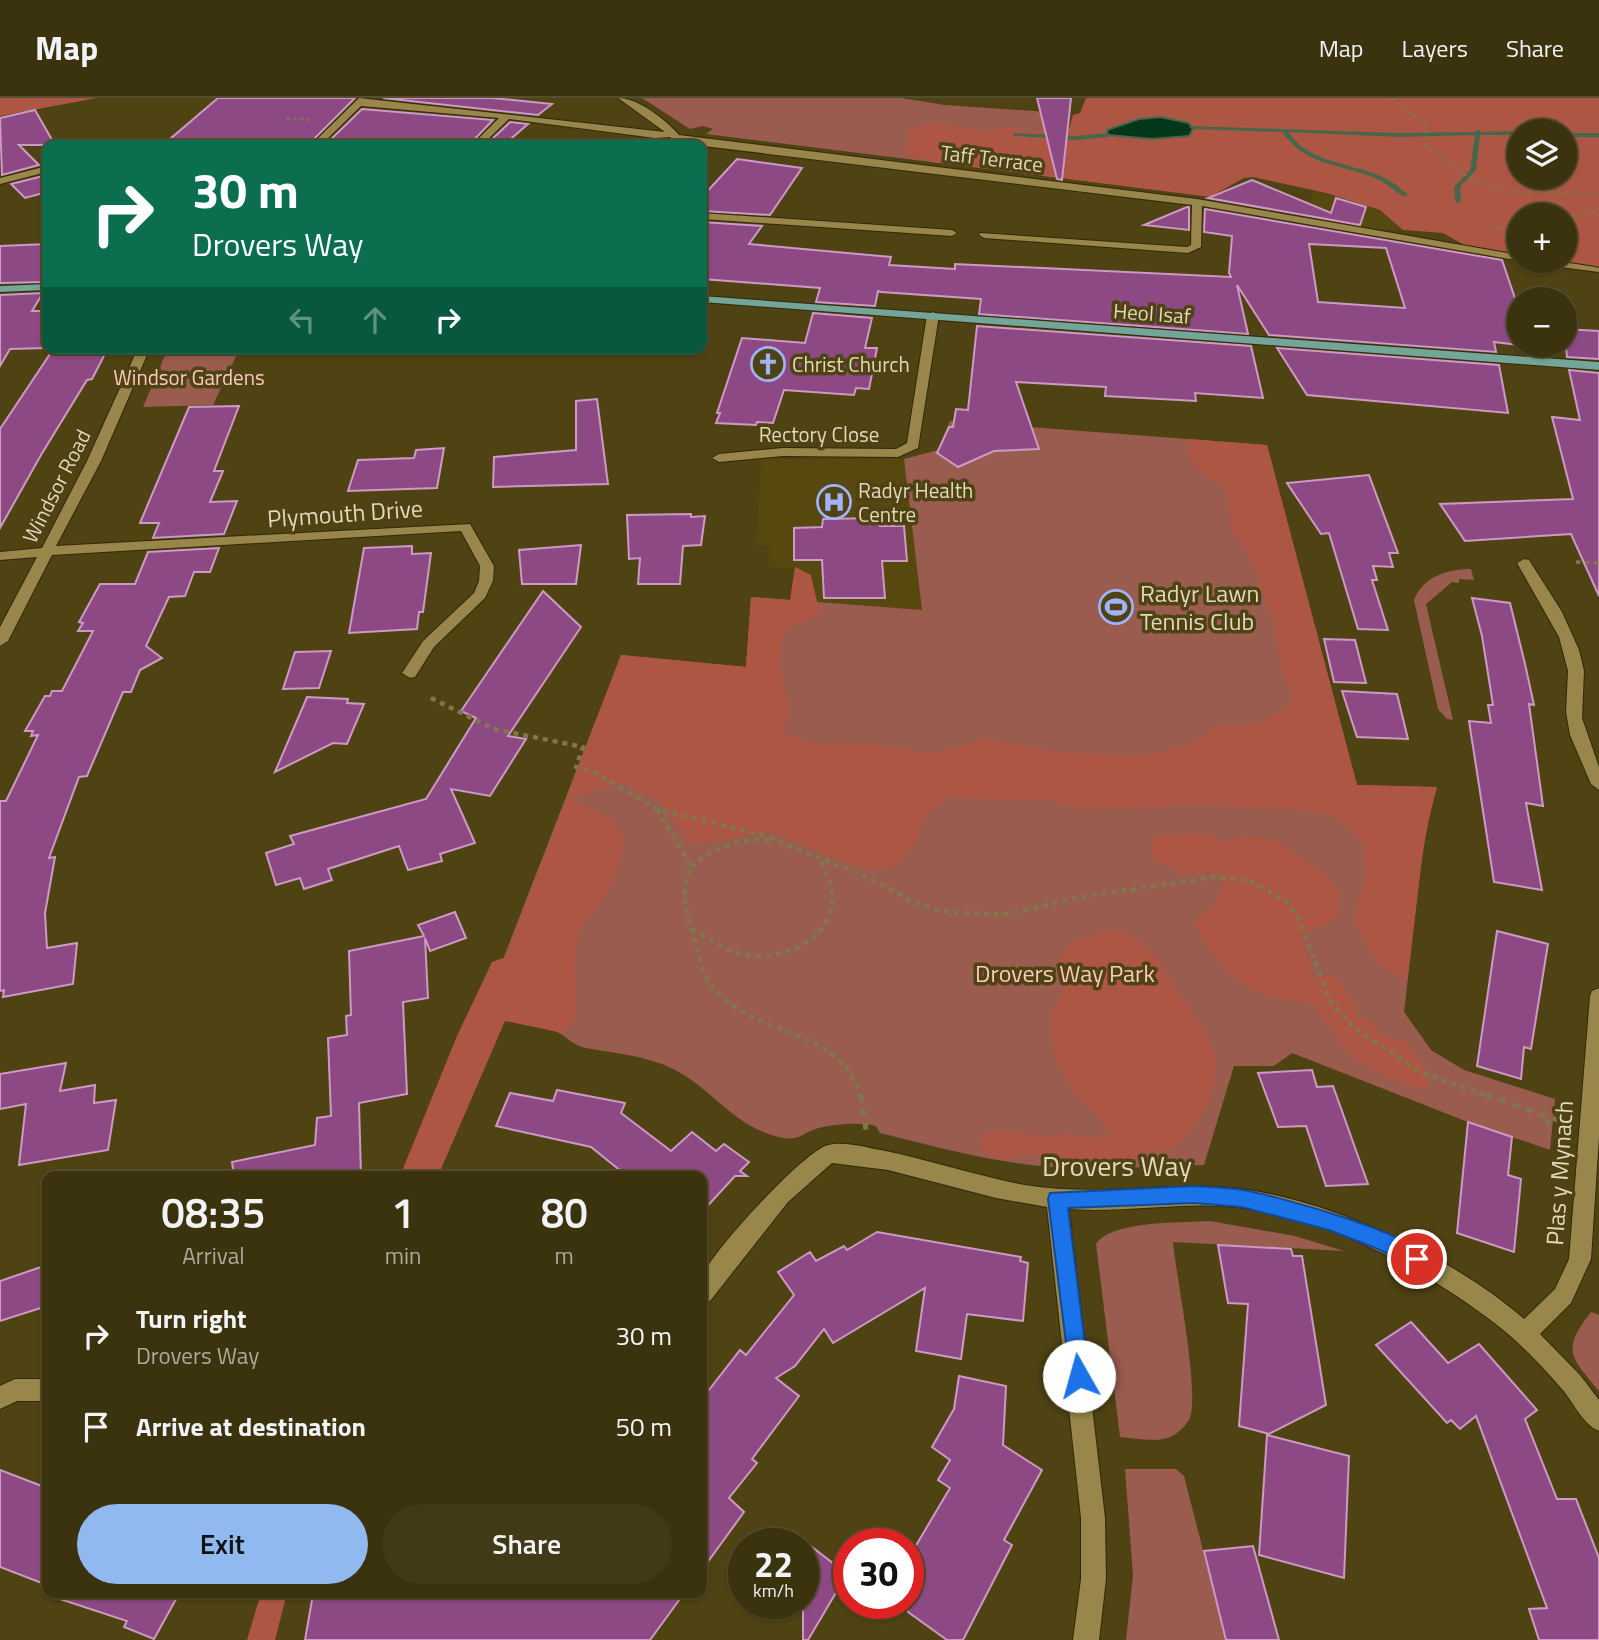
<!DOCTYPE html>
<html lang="en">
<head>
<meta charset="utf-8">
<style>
	:root { --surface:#3b320e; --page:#423a17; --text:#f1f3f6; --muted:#acaa9e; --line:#544d2e; --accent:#90b9f0 }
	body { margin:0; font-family:"Titillium Web",sans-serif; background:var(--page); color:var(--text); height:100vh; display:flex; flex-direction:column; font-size:26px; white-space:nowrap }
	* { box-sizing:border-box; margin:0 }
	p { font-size:23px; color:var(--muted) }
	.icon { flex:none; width:38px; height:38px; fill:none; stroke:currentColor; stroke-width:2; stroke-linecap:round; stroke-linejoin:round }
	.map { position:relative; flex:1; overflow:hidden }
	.side { position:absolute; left:42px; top:1073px; width:665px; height:427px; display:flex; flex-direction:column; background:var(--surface); border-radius:14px; box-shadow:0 2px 5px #0004,0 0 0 2px var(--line) }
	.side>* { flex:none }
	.top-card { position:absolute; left:42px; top:42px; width:665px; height:214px; border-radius:14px; box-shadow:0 2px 5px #0004,0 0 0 2px var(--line); background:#0b6e4f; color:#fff; overflow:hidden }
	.buttons { position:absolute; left:1507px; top:21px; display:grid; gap:14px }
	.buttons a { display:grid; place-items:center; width:70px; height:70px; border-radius:50%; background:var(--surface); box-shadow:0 2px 5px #0004,0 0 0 2px var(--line); font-size:35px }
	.speed { position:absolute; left:728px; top:1430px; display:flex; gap:14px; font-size:35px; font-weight:700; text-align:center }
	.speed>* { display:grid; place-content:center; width:91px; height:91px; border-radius:50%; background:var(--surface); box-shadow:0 2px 5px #0004,0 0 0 2px var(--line); line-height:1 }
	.speed small { font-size:18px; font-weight:400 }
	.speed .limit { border:10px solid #d22; background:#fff; color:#111 }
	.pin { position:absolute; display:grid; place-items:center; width:60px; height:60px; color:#fff; margin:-30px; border:4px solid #fff; border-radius:50%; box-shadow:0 2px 7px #0007 }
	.me { position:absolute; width:77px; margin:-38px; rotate:353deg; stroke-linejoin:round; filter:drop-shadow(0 0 5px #0008) }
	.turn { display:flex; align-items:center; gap:24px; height:147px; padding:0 35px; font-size:32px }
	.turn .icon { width:91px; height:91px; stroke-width:2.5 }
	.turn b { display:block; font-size:49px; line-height:60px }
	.lanes { display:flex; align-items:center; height:66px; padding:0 35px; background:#0003; justify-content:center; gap:35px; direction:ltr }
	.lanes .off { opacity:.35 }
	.eta { display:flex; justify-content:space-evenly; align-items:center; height:119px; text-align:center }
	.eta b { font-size:42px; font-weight:600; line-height:49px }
	.cta { display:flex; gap:14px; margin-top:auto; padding:14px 35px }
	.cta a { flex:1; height:80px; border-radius:42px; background:var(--accent); color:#111; font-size:28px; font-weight:600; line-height:80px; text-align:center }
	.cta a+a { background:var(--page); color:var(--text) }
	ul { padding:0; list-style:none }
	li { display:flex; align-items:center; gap:21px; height:91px; padding:0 35px }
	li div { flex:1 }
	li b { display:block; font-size:26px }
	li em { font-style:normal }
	header { display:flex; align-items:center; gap:42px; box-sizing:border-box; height:98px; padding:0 35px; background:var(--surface); border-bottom:2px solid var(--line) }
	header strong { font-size:33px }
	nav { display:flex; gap:38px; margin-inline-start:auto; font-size:24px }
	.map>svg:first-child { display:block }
</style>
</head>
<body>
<header>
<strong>Map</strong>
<nav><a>Map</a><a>Layers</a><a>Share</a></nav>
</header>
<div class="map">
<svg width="1599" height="1542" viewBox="0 0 1599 1542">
	<rect width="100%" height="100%" fill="#4f4213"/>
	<g fill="#574810">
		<polygon points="1313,93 1380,112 1403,132 1382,132 1306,118"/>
		<polygon points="761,361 904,361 923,513 790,502 794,469 769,469 769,447 756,447"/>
	</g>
	<g fill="#995c4f">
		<polygon points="642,0 901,0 945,7 1047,14 1045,31 1069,31 1052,79 714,37 706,36 713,31 703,28 690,31"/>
		<polygon points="168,250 240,250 213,307 143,309"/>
		<path d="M950 323 1267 347 1357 687 1437 689 1425 733 1404 914 1431 952 1464 972 1555 1001 1550 1052 1468 1024 1292 955 1274 968H1234L1204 1067C1161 1068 1118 1071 1075 1070 1009 1069 944 1051 880 1035L876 1028C861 1024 835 1026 819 1030 798 1036 800 1045 775 1038 733 1027 710 989 673 971 645 957 616 956 586 950 571 947 565 936 554 933 531 926 505 923 481 918L621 557 746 569 751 499 922 512 904 361 938 352Z"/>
		<path d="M1471 471 1474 482 1459 481V485L1452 484 1426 506 1453 622 1447 621 1438 611 1414 502C1423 479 1447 471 1471 471Z"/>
		<path d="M1210 1123 1295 1138 1344 1153 1173 1144C1176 1177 1201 1300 1189 1322 1186 1327 1179 1334 1174 1337 1159 1346 1137 1340 1120 1339L1096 1146C1112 1122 1182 1125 1210 1123Z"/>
		<path d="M1591 1214 1599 1217V1293C1571 1259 1561 1252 1591 1214Z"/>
		<polygon points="1125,1371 1176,1371 1184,1378 1226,1542 1126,1542 1133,1477"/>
	</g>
	<g fill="#ae5644" fill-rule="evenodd">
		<polygon points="0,0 97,0 0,18"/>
		<path d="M1086 0H1599V169L1555 163H1564V117H1519V157L1466 148 1443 135 1403 132 1380 112 1326 95 1253 79 1244 80 1210 99 932 64 907 57 904 52 909 46 906 41 909 32 934 24 985 34 1014 28 1028 36 1045 31H1069L1073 17 1080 15ZM1519 33H1564V79H1519Z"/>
		<path d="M1188 341 1267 347 1357 687 1437 689C1419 751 1417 817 1407 881 1376 872 1365 846 1353 818L1365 782 1364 744 1331 717 1297 712 1202 707 1079 711 1051 703 943 699V704L924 718 915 745 896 767 879 772 859 770 771 733 692 747 662 705 625 685 569 700 610 720 621 735 624 747 611 789 580 831 575 857 576 918 566 933 558 934 505 923 438 1078H400L457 938 492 864 506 859 621 557 746 569 751 499 790 502 795 469 811 477 820 517 785 531 779 569 791 613 782 635 812 646 868 645 934 656 985 640 1054 654 1143 658 1184 648 1208 635 1217 626C1250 629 1271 625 1294 600L1283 577 1273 524 1250 458 1232 433 1226 389 1206 379 1187 358Z"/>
		<path d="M1173 736H1209L1223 745 1243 739 1274 741 1319 771 1340 793 1339 815 1329 826 1300 835 1314 879 1334 877C1345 886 1346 898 1358 908L1356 917 1374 925 1384 939 1407 943 1424 970 1429 986 1422 991C1398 985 1361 970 1344 950 1341 946 1340 940 1336 936 1328 925 1322 923 1318 910 1296 899 1271 902 1249 890 1231 880 1199 843 1193 823 1214 812 1223 799 1225 775H1182L1152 761 1150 746 1157 737Z"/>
		<path d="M1120 832C1147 842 1159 863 1174 888 1186 905 1211 938 1215 958 1221 995 1197 1028 1172 1052L1144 1053 1130 1062 1103 1066 1024 1056 1002 1062 980 1050 983 1037 998 1032 1051 1039 1065 1035 1089 1040 1110 1038 1095 1015 1075 997 1055 962 1050 916 1062 898 1059 863 1070 845 1104 833Z"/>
		<polygon points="261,1495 287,1495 275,1542 247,1542"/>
	</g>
	<polygon fill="#05371b" stroke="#47674b" stroke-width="2" points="1160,19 1189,25 1193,31 1189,38 1152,41 1108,37 1107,32 1139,21"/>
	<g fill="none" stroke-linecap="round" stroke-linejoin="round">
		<g fill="#47674b" fill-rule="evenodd">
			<path d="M1190 28 1399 35 1475 34 1478 31 1481 34 1519 33V37H1480L1476 72 1460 89 1461 103 1458 105 1455 103 1454 89 1470 72 1475 37 1399 39 1288 34C1311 67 1352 64 1385 80 1393 84 1400 90 1407 96V98L1405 99C1395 94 1388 86 1377 81 1341 65 1308 70 1282 34L1192 31 1189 29Z"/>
			<polygon points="1013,35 1077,38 1108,35 1111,37 1108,39 1077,42 1015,38 1013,37"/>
			<rect x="1564" y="35" width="35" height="4"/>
		</g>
	</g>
	<g fill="#8d4983" stroke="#cd9ac3" stroke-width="2" fill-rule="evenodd">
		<polygon points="218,0 355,0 308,47 232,47 170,41"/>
		<polygon points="383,0 492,0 552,6 538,17"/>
		<polygon points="1037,0 1071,0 1062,82 1057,81"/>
		<polygon points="362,11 493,22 469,47 423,44 420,47 325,47"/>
		<polygon points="35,12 55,47 19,47 39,67 2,77 0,20"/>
		<polygon points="510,24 528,26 505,46 489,44"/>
		<polygon points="737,61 802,70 770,117 702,113 702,99"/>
		<polygon points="47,77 47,94 25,100 11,86"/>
		<polygon points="1252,82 1331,115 1336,100 1366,109 1360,127 1208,100"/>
		<polygon points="1187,109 1189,109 1189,132 1144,127"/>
		<path d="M1205 111 1502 162 1519 212V247L1494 244 1496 254 1269 237 1237 187 1248 236 979 216 981 201 881 194 878 193 875 208 816 204 820 190 702 181V124L762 128 749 146 891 159 889 167 955 171V166L1231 179 1229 175 1232 138 1204 134ZM1309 146 1386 150 1405 210 1318 204Z"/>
		<polygon points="47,146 47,184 0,185 0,148"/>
		<polygon points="43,195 32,213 47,213 47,250 10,251 0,268 0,197"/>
		<polygon points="813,215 872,220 865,250 877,250 869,291 856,290 854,297 784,292 773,325 757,324 756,327 716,325 720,315 717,315 742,240 805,245"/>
		<polygon points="977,228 1251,248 1263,300 1195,295 1196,303 1105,298 1106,289 1016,284 1039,351 994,353 958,369 937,355 949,329 953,329 956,311 968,312"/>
		<polygon points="1564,231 1599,233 1599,261 1567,259"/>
		<polygon points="54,250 108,250 92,281 87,282 41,357 0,430 0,331"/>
		<polygon points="1277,250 1499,267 1508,315 1307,297"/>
		<polygon points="1569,272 1599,275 1599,498 1571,436 1465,443 1440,406 1573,401 1552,319 1580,322"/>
		<polygon points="597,301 608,386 493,389 494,359 576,352 576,303"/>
		<polygon points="239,308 214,373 223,373 210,404 237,403 224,436 153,440 159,425 140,425 189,309"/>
		<polygon points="444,350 437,390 348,393 358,362 414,360 416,352"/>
		<polygon points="1369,377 1398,455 1389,455 1393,469 1373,468 1377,482 1372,482 1388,532 1358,531 1329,435 1321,436 1287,385"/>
		<polygon points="691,416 691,419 705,418 701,447 683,448 680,486 638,486 640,460 629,461 627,417"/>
		<polygon points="879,420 880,428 904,428 907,463 882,463 885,500 824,500 822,462 794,462 794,430 822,429 823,421"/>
		<polygon points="581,447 576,486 522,486 519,452"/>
		<polygon points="412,448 412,456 431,455 423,514 419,514 417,531 349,535 364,450"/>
		<polygon points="219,450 210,474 194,474 185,498 169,499 146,548 162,560 140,572 131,594 123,594 87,678 79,679 49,760 55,759 45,815 47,850 77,845 73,886 3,899 4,892 0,893 0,703 6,703 38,637 31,638 33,633 25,633 45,598 50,598 52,593 62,593 93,533 78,533 83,525 79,524 100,486 135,486 148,454"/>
		<polygon points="543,493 581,529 508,638 526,641 490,698 451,691 475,745 440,756 442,763 408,772 399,748 328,771 332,782 304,791 300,780 276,787 266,755 294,746 290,738 426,701 476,620 461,613"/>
		<polygon points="1472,500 1510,505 1525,566 1534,607 1529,606 1543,708 1526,705 1542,792 1494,784 1469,623 1491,625 1488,607 1493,607 1482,538"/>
		<polygon points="1324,541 1355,542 1366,585 1334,584"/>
		<polygon points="331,553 319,590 283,591 295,554"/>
		<polygon points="1342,593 1397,596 1408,641 1357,639"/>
		<polygon points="307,599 348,601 347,605 364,606 347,646 333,645 275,674"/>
		<polygon points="455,814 466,840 430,853 425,840 428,900 403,904 407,996 359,1005 361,1078 234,1078 232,1064 315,1047 317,1020 331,1018 328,940 347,937 346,918 351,917 349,853 424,838 418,827"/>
		<polygon points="1497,833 1548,846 1531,951 1524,949 1521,981 1477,968"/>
		<polygon points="66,965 60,993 95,987 94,1005 116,1002 108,1052 19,1067 26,1006 0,1011 0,976"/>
		<polygon points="1312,972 1317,989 1333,988 1368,1086 1326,1088 1306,1028 1278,1029 1258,975"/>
		<polygon points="557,992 625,1005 621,1015 671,1053 692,1034 716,1053 724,1046 749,1064 740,1073 747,1078 735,1078 702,1114 702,1078 627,1078 591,1049 496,1028 510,995 553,1003"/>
		<polygon points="1468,1024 1512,1039 1508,1077 1521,1081 1514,1154 1457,1135"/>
		<polygon points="877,1134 1021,1159 1020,1163 1028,1165 1023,1223 967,1216 961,1261 916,1253 925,1190 833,1245 824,1231 795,1268 776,1280 799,1298 752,1361 757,1365 729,1400 744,1414 702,1472 702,1301 740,1252 746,1257 794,1197 778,1174 810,1154 816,1163 844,1148 847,1152"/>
		<polygon points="1218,1147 1291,1151 1293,1158 1302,1158 1326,1307 1269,1336 1239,1328 1248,1206 1228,1205"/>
		<polygon points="47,1167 47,1208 0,1223 0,1183"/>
		<polygon points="1411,1224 1448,1265 1479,1246 1537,1312 1525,1321 1557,1401 1576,1401 1599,1460 1599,1542 1539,1542 1529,1511 1547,1510 1476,1318 1460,1331 1451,1322 1447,1325 1376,1247"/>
		<polygon points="959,1278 1006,1288 1003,1347 1042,1372 1004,1442 1012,1447 963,1542 947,1542 908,1514 908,1461 950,1390 938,1382 950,1362 932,1349 954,1311"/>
		<polygon points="1267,1337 1349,1358 1344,1480 1259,1457"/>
		<polygon points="0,1372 47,1390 47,1487 0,1469"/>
		<polygon points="803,1442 847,1476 808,1542 803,1542"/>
		<polygon points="1253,1448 1279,1542 1226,1542 1204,1453"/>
		<polygon points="58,1494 180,1494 154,1541 124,1529 127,1523 57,1500"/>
		<polygon points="685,1494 650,1542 305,1542 313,1496"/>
	</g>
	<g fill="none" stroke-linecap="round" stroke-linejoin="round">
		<g stroke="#322908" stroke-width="2">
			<g id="minor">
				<path d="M359 0 665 34 618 0C639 0 667 23 679 37L1197 101 1519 157 1521 163 1202 108 1201 149 1188 155 984 140 979 137 980 135 1187 149 1191 147 1192 107 678 45 670 39 655 40 509 21 482 47H472L499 20 361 8 321 47H311Z"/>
				<polygon points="47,68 47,74 0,86 0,80"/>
				<polygon points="702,115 952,132 957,135 952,138 702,121"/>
				<polygon points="1532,163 1557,163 1595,169 1599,170 1599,174 1537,166"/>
				<polygon points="933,214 939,217 918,350 898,359 783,358 719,364 712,360 719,356 783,350 896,351 907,345 927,217"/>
				<polygon points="138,250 150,250 101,363 56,448 470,426 494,468 493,483 485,500 434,549 415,579 410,580 402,575 423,543 474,495 479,483 480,468 461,433 52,457 8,543 0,548 0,529 37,459 0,462 0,454 42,450 87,363"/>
				<polygon points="1524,461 1529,462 1562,514 1579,552 1584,573 1582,620 1599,669 1599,692 1591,686 1570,637 1566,614 1568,573 1559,539 1517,465"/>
				<path d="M1599 890V1039L1591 1161 1571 1205 1540 1236 1580 1277 1599 1302V1333C1582 1326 1573 1303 1561 1290 1541 1267 1520 1245 1497 1227 1422 1169 1318 1114 1223 1108 1171 1105 1120 1115 1069 1111L1105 1420 1106 1481 1099 1542H1073L1081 1481V1420L1047 1109 996 1100 888 1072 832 1065 788 1104 710 1203 702 1206C702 1198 700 1187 702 1180 707 1158 805 1052 828 1047 845 1043 864 1049 881 1052 930 1062 977 1078 1025 1087 1091 1098 1155 1086 1221 1089 1318 1095 1451 1157 1524 1221L1555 1191 1569 1161 1590 898 1592 893Z"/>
				<polygon points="15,1281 47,1281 47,1303 17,1303 0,1311 0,1288"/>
			</g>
		</g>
		<g stroke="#322908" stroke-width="2">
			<g id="major">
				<polygon points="47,186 47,192 0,194 0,188"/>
				<polygon points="702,198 1599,264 1599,272 702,204"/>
			</g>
		</g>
		<g stroke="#82764d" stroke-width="2.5" stroke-dasharray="3.5 3.5" stroke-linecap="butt">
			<polyline points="1391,0 1427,29 1426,48 1463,76 1502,94 1599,95"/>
			<polyline points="286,20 310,22"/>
			<polyline points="1564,121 1599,112"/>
			<polyline points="1493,131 1519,127"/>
		</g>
		<polyline stroke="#82764d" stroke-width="3.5" stroke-dasharray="4.5 4.5" stroke-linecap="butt" points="1576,464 1599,465"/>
		<g stroke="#82764d" stroke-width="4.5" stroke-dasharray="5 5" stroke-linecap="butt">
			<polyline points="431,600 494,631 583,649 576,669 590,672 657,711 762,737 863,777 916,805 940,813 1002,817 1081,799 1214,779 1250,783 1285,802 1298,819 1330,903 1356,932 1421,974 1491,999"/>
			<path d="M657 711 691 769C680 794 686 811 693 836 698 851 699 869 708 882 738 930 803 928 839 962 851 973 856 985 861 999"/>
			<path d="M691 769C714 748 739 741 770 742"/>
			<path d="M692 831C710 842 729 855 750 857 788 862 837 838 832 794 830 781 825 771 819 759"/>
		</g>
		<g stroke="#82764d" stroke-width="5" stroke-dasharray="7 7" stroke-linecap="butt">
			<polyline points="861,997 866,1032"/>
			<polyline points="1486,997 1543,1017 1545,1025 1548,1026 1548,1019 1562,1023"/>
		</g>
		<use href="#minor" fill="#98864a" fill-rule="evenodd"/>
		<use href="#major" fill="#73a599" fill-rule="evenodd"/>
	</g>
	<path fill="#1a73e8" stroke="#114b97" stroke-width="2" d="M1194 1088C1210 1089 1227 1089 1243 1092 1274 1097 1416 1136 1427 1161L1424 1168 1417 1171 1378 1151 1329 1132 1242 1109 1194 1105 1068 1110 1089 1278 1086 1285 1079 1288 1071 1285 1048 1101 1050 1095Z"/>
	<defs>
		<g id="church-ring" transform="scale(1.75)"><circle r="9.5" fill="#4f4213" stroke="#a0b3fd" stroke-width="1.5"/><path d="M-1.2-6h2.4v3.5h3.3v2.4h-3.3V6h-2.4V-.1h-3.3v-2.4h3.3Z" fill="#a0b3fd"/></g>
		<g id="hospital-ring" transform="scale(1.75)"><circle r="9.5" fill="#4f4213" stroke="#a0b3fd" stroke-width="1.5"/><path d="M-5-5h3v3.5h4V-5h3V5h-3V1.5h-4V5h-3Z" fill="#a0b3fd"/></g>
		<g id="stadium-ring" transform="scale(1.75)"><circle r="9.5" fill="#4f4213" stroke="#a0b3fd" stroke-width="1.5"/><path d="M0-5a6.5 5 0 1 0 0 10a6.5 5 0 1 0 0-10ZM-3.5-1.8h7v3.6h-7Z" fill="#a0b3fd"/></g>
	</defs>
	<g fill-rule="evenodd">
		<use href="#church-ring" x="768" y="266"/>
		<use href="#hospital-ring" x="834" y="404"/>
		<use href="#stadium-ring" x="1116" y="509"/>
	</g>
	<g text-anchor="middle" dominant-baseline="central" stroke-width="7" stroke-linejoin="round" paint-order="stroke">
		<g font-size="21" fill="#e2d8ba" stroke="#4f4213">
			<text transform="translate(992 60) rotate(7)">Taff Terrace</text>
			<text transform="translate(1152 215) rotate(4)">Heol Isaf</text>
			<text x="819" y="336">Rectory Close</text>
			<text transform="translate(56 388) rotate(-63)">Windsor Road</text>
		</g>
		<g font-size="21" fill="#e2d8ba" stroke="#4f4213" text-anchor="start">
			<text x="792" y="266">Christ Church</text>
			<text x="858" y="392">Radyr Health<tspan x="858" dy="24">Centre</tspan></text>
		</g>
		<g font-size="21" fill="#fbc9bd" stroke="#4f4213">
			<text x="189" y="279">Windsor Gardens</text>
		</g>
		<g font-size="24" fill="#e2d8ba" stroke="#4f4213">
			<text transform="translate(345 415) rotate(-4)">Plymouth Drive</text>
			<text transform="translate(1559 1075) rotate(-86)">Plas y Mynach</text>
		</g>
		<g font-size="24" fill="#e2d8ba" stroke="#4f4213" text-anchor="start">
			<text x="1140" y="495">Radyr Lawn<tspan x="1140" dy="28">Tennis Club</tspan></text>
		</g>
		<g font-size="24" fill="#fbc9bd" stroke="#4f4213">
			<text x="1065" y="875">Drovers Way Park</text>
		</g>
		<g font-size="28" fill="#e2d8ba" stroke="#4f4213">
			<text x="1117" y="1067">Drovers Way</text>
		</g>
	</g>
</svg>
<div class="buttons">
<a><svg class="icon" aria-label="layers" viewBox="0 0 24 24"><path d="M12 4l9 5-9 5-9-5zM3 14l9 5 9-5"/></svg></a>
<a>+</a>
<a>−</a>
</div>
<div class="speed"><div>22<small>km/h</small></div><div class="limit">30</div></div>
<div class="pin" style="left:1417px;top:1161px;background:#d93025"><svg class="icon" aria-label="arrive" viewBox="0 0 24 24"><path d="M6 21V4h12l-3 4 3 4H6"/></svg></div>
<svg class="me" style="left:1079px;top:1278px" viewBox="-20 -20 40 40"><circle r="19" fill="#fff"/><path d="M0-13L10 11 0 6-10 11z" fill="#1a73e8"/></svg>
<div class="top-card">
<div class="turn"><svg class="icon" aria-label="right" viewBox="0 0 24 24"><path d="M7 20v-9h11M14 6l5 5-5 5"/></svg><div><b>30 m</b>Drovers Way</div></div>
<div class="lanes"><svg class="icon off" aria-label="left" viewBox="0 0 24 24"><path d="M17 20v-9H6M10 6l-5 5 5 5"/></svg><svg class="icon off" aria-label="ahead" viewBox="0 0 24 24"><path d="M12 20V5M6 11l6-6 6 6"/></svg><svg class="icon" aria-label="right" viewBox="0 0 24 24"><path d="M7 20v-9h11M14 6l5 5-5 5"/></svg></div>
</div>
<section class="side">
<div class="eta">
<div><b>08:35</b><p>Arrival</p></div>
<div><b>1</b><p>min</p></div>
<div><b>80</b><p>m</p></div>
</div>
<ul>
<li><svg class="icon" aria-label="right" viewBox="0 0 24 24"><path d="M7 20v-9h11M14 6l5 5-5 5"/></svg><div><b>Turn right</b><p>Drovers Way</p></div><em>30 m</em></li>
<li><svg class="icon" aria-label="arrive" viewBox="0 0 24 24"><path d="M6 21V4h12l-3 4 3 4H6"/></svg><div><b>Arrive at destination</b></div><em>50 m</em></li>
</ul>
<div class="cta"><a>Exit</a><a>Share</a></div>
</section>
</div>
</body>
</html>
